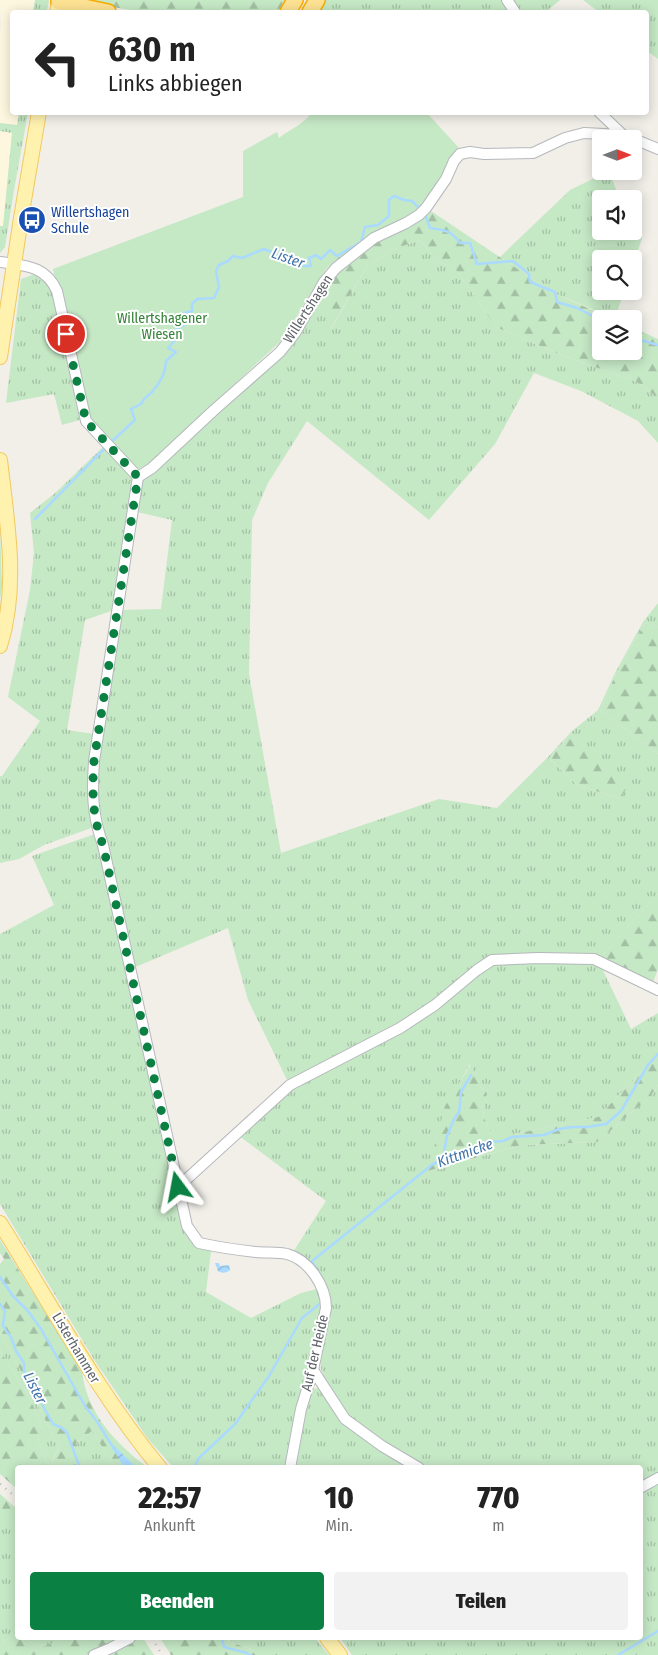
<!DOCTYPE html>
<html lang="de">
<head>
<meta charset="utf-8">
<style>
	:root { --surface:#fff; --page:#f2f2f2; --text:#222; --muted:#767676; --accent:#0b8043 }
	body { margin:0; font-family:"Fira Sans Condensed",sans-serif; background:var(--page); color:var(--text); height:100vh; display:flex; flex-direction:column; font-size:19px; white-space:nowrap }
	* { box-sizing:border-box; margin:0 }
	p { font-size:16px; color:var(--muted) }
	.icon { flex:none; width:28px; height:28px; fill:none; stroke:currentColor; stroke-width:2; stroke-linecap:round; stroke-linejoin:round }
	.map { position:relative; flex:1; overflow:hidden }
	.panel { position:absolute; left:15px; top:1465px; width:628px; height:175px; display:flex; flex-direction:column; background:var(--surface); border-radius:5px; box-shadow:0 2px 12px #0003 }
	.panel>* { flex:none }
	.guide { position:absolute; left:10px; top:10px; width:639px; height:105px; border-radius:5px; box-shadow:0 2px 12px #0003; background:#fff; color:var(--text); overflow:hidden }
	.needle { width:32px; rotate:90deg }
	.buttons { position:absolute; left:592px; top:130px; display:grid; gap:10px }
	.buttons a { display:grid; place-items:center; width:50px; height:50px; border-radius:5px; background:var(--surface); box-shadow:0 2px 12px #0003; font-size:25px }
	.pin { position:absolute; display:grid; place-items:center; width:42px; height:42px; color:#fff; margin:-21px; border:2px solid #fff; border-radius:50%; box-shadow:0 1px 5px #0007 }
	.me { position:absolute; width:55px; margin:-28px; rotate:347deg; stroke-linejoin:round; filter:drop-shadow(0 0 4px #0008) }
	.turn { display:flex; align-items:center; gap:18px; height:105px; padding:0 15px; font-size:22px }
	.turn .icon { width:65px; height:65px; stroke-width:2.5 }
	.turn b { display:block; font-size:35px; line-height:42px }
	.eta { display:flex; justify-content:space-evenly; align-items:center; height:85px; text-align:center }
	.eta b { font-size:30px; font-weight:800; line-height:35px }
	.button { display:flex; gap:10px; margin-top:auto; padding:10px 15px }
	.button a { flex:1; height:58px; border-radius:5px; background:var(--accent); color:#fff; font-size:20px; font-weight:800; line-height:58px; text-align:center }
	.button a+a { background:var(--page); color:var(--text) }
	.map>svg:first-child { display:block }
</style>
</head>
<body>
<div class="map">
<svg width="658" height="1655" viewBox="0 0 658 1655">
	<defs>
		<pattern id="grass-tufts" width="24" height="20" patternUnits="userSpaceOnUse" patternTransform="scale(1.25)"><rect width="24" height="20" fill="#c5e8c5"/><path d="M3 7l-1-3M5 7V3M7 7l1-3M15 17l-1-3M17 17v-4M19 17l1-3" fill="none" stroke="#a3c0a4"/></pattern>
		<pattern id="forest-firs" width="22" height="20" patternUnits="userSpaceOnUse" patternTransform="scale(1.25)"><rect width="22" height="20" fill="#c5e8c5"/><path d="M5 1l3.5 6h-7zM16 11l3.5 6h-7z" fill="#a3c0a4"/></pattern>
		<pattern id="water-waves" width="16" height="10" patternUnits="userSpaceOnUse" patternTransform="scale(1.25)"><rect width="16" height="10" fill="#aadaff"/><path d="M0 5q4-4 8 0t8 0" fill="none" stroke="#8eb4d2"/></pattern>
	</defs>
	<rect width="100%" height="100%" fill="#f1efe8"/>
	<g fill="#fef7e0">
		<polygon points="0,0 35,0 33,12 12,12 12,112 19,113 18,125 0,123 0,31 1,29"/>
		<polygon points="0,131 12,133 2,244 0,244"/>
	</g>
	<g fill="url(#grass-tufts)" fill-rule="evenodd">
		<polygon points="35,0 49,0 47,12 33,12"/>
		<polygon points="325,0 503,0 511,12 319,12"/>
		<polygon points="513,0 560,0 546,12 520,12"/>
		<polygon points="583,0 658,0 658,59 646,50 646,12 599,12"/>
		<polygon points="19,113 28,113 14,190 5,247 0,253 0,226 3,226 12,133 0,131 0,123 17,125"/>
		<polygon points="609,171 619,197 622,199 601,199 601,231 634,231 634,202 642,205 642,238 634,263 634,259 601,259 601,291 624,291 615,319 552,292 500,257 570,190"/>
		<path d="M420 240 437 260 457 271 496 327 559 354 637 382 658 398V443L638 421 581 391 534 373 495 444 429 520 307 421 268 483 252 520 249 674 281 853 439 799 497 808 548 757 571 732 598 710 615 673 643 622 658 603V627L645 623 616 674 600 710 658 754V894L599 959 508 956 464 979 398 1025 289 1084 248 1000 228 928 133 968 96 790 98 761 119 610 161 609 172 520 137 512 143 480 214 412 279 355 327 283 331 329 367 266 394 249ZM571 734 621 799 577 785 549 758Z"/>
		<polygon points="35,274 44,279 51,290 83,419 62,425 54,394 6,403 21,279"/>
		<polygon points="105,445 136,478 117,609 85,620 67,730 94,734 88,788 94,827 44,845 19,859 0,863 0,776 2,776 40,721 8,697 30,590 34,553 30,513 54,494"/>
		<polygon points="0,527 2,588 0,599"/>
		<polygon points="95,834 195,1244 211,1251 206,1292 251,1318 301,1293 317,1289 322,1307 288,1467 173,1467 148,1439 95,1361 0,1204 0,934 54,905 32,856"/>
		<polygon points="508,961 591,962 601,966 631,1029 658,1013 658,1054 598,1117 514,1134 491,1134 483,1115 487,1093 480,1086 470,1064 458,1085 429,1171 522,1145 597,1142 650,1097 658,1085 658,1476 640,1486 640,1468 425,1467 384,1444 346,1415 331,1395 321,1369 320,1352 329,1299 325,1283 310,1261 291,1255 326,1201 238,1135 291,1087 401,1031 492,964"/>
		<polygon points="0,1333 21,1371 59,1448 52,1461 54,1467 48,1467 38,1438 42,1425 27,1393 0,1351"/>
		<polygon points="319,1388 342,1420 411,1468 294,1468 304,1410 312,1389"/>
		<polygon points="92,1431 115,1467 86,1467 76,1443"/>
		<polygon points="658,1479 658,1655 352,1655 340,1638 640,1638 640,1490"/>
		<polygon points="0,1509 18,1523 17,1634 12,1636 0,1645"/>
		<path d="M25 1638H60C49 1649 36 1647 25 1638Z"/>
		<polygon points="226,1638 315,1638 329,1655 256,1655 250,1649 227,1640"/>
	</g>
	<g fill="url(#forest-firs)">
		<polygon points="93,0 284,0 279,12 143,12 100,5"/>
		<polygon points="407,195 552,292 612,319 601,319 601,351 634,351 634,328 658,339 658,398 637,382 559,354 496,327 457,271 437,260 420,240 394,249 367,266 330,330 327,283 334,264 318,268 316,251 354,247"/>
		<polygon points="645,623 658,627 658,754 600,710 616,674"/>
		<polygon points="571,734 629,782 621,799 577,785 549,758"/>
		<polygon points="658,894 658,969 652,985 599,959"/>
		<polygon points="658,1054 658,1085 650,1097 597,1142 522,1145 428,1171 445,1106 471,1064 480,1086 487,1093 483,1115 491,1134 514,1134 598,1117"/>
		<path d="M0 1240 82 1371C86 1412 116 1444 147 1467H115L92 1431 76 1443 86 1467H54L52 1462 59 1448 21 1371 0 1333V1264L4 1259 0 1253Z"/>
		<polygon points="0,1351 27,1393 42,1425 38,1438 48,1467 18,1468 17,1489 0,1474"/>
		<polygon points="0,1494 17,1509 17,1523 0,1509"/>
		<polygon points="17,1634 18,1638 25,1638 32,1643 44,1646 51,1644 60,1638 122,1638 112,1644 86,1655 0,1655 0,1645 12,1636"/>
		<polygon points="137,1638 143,1638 154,1655 101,1655"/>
		<polygon points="160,1638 226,1638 228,1641 250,1649 256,1655 171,1655"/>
	</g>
	<path fill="#c5e8c5" d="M311 113H427L459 148 432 192 416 210 409 216 367 236 339 257 326 269 318 281 283 339 152 461 141 468 137 469 91 426 86 412 53 269 243 197V151L277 132 279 138C290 129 303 125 311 113Z"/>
	<g fill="url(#water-waves)">
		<path d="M215 1263H219L220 1266 229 1265 230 1270C226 1273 223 1274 218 1271Z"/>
		<polygon points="114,1446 136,1467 124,1467 112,1448"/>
	</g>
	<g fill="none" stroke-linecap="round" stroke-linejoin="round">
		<g stroke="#aadaff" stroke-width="2.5">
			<path d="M423 214 426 217 430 228C444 230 451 230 460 243H470L477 264 513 261 529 274 530 282 555 292 557 302 577 308 601 320"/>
			<polyline points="634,338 658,345"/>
			<path d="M110 443 135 420 131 409 141 404C144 397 147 397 152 392 160 383 166 373 166 361L176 352 168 348 175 340 174 331 184 325V313L192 311V304L197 299 214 298 219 287 216 271 219 265 228 261 233 256 242 258 264 249 284 257H294L304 266H311L309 258 316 255 321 259 330 250 337 256 361 242 365 227 378 225 389 216V200L394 196 404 200 412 201 420 209"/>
			<polyline points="35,519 106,447"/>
			<polyline points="443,1159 447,1136 454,1119 459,1112 461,1092 471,1075"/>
			<polyline points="317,1270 312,1261 433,1164 486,1142 503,1141 512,1137 544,1135 559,1129 572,1127 587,1127 606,1124 621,1111 648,1065 658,1054"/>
			<polyline points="0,1277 13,1296 28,1311 41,1329 85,1406 98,1423 114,1449"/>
			<polyline points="0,1304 5,1311 3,1325 6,1331 11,1337 16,1351 24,1363 24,1372 28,1379 35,1384 42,1397 43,1406 53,1424 62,1428 67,1433 80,1468"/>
			<polyline points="194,1468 199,1458 235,1424 269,1376 302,1318 322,1302"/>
			<polyline points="222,1638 224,1647 247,1653 250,1655"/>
			<polyline points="618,1655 658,1631"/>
		</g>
		<g stroke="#b5b8bc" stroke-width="12">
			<g id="minor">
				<polyline points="507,0 515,12"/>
				<polyline points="599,112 623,135 633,139"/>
				<polyline points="634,139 658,149"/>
				<path d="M0 262C25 266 45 265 57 291L86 421 138 477"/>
				<path d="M138 477 94 761C92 791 92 815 103 845L187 1226 199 1243C218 1247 236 1250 256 1252 266 1253 278 1252 287 1254 309 1260 326 1286 326 1308L313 1370 301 1409 290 1468"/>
				<polyline points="138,477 152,468 213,411 280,352 295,333 324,282 336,268 374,238 406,223 419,215 426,208 446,179 454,161 460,154 470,152 484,154 533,153 565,138 584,133 623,135"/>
				<polyline points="178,1187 290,1085 400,1028 435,1005 477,970 492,960 538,958 594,959 658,990"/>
				<polyline points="313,1370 345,1419 382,1446 419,1468"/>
				<polyline points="640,1488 658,1478"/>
				<polyline points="94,1655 111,1648 130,1638"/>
			</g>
		</g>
		<g stroke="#f2c960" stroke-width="16">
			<g id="major">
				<polyline points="57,12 60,0"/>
				<polyline points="0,357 21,218 39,112"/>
				<path d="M0 460C7 522 19 585 0 646"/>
				<path d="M0 1223C52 1306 98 1393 160 1468"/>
				<polyline points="327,1638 340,1655"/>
			</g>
		</g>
		<g stroke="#f9ab00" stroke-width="18">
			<g id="highway">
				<polyline points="59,2 108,12"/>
				<polyline points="288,12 295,0"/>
				<polyline points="310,12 317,0"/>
			</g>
		</g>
		<use href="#minor" stroke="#fff" stroke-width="10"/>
		<use href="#major" stroke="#fff2af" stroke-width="14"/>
		<use href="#highway" stroke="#fde293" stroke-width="15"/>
		<g stroke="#b6b7b8" stroke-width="2.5" stroke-dasharray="1 6" stroke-linecap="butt">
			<polyline points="0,1484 18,1499"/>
			<polyline points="152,1638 162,1655"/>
		</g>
	</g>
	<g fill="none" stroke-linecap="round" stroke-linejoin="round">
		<path stroke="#0b8043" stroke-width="9" stroke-dasharray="0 16.2" d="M66 334 86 421 138 477 94 761C92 791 92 816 103 845L178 1187"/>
	</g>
	<defs>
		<g id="bus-disc" transform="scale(1.4375)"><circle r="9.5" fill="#1a4fb4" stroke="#fff"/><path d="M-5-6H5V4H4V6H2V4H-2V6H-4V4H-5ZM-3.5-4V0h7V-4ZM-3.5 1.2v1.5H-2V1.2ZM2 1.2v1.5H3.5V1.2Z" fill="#fff"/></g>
	</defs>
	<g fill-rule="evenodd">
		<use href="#bus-disc" x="32" y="220"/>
	</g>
	<g text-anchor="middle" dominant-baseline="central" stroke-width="4" stroke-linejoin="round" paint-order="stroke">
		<g font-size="14" fill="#164399" stroke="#fff" text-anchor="start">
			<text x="51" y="212">Willertshagen<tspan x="51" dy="16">Schule</tspan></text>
		</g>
		<g font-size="14" fill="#5f6368" stroke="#fff">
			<text transform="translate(308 309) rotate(-57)">Willertshagen</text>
			<text transform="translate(76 1348) rotate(59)">Listerhammer</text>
			<text transform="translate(315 1353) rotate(-77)">Auf der Heide</text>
		</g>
		<g font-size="14" fill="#348238" stroke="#fff">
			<text x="162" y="318">Willertshagener<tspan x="162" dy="16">Wiesen</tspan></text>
		</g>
		<g font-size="15" font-style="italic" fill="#4174aa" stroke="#fff">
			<text transform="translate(288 258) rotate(20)">Lister</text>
			<text transform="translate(465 1153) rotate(-20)">Kittmicke</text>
			<text transform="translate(35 1388) rotate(63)">Lister</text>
		</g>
	</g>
</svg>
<div class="buttons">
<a><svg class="needle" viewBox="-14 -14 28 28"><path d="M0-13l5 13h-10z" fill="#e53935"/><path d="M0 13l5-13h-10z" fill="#767676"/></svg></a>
<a><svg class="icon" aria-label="sound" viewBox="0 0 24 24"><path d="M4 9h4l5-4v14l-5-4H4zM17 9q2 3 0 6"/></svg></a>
<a><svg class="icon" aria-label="search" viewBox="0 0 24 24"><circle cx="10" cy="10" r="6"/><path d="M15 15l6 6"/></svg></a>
<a><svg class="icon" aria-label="layers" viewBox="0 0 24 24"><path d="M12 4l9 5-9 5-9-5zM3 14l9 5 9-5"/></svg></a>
</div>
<div class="pin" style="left:66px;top:334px;background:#d93025"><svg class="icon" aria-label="arrive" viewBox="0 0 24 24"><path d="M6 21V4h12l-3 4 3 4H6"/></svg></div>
<svg class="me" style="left:178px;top:1187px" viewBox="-20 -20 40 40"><path d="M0-17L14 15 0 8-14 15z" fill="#0b8043" stroke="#fff" stroke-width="4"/></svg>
<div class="guide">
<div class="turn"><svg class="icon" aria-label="left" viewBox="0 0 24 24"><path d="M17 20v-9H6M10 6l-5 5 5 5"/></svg><div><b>630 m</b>Links abbiegen</div></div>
</div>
<section class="panel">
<div class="eta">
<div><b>22:57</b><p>Ankunft</p></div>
<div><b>10</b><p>Min.</p></div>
<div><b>770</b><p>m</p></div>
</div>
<div class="button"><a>Beenden</a><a>Teilen</a></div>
</section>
</div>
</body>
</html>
